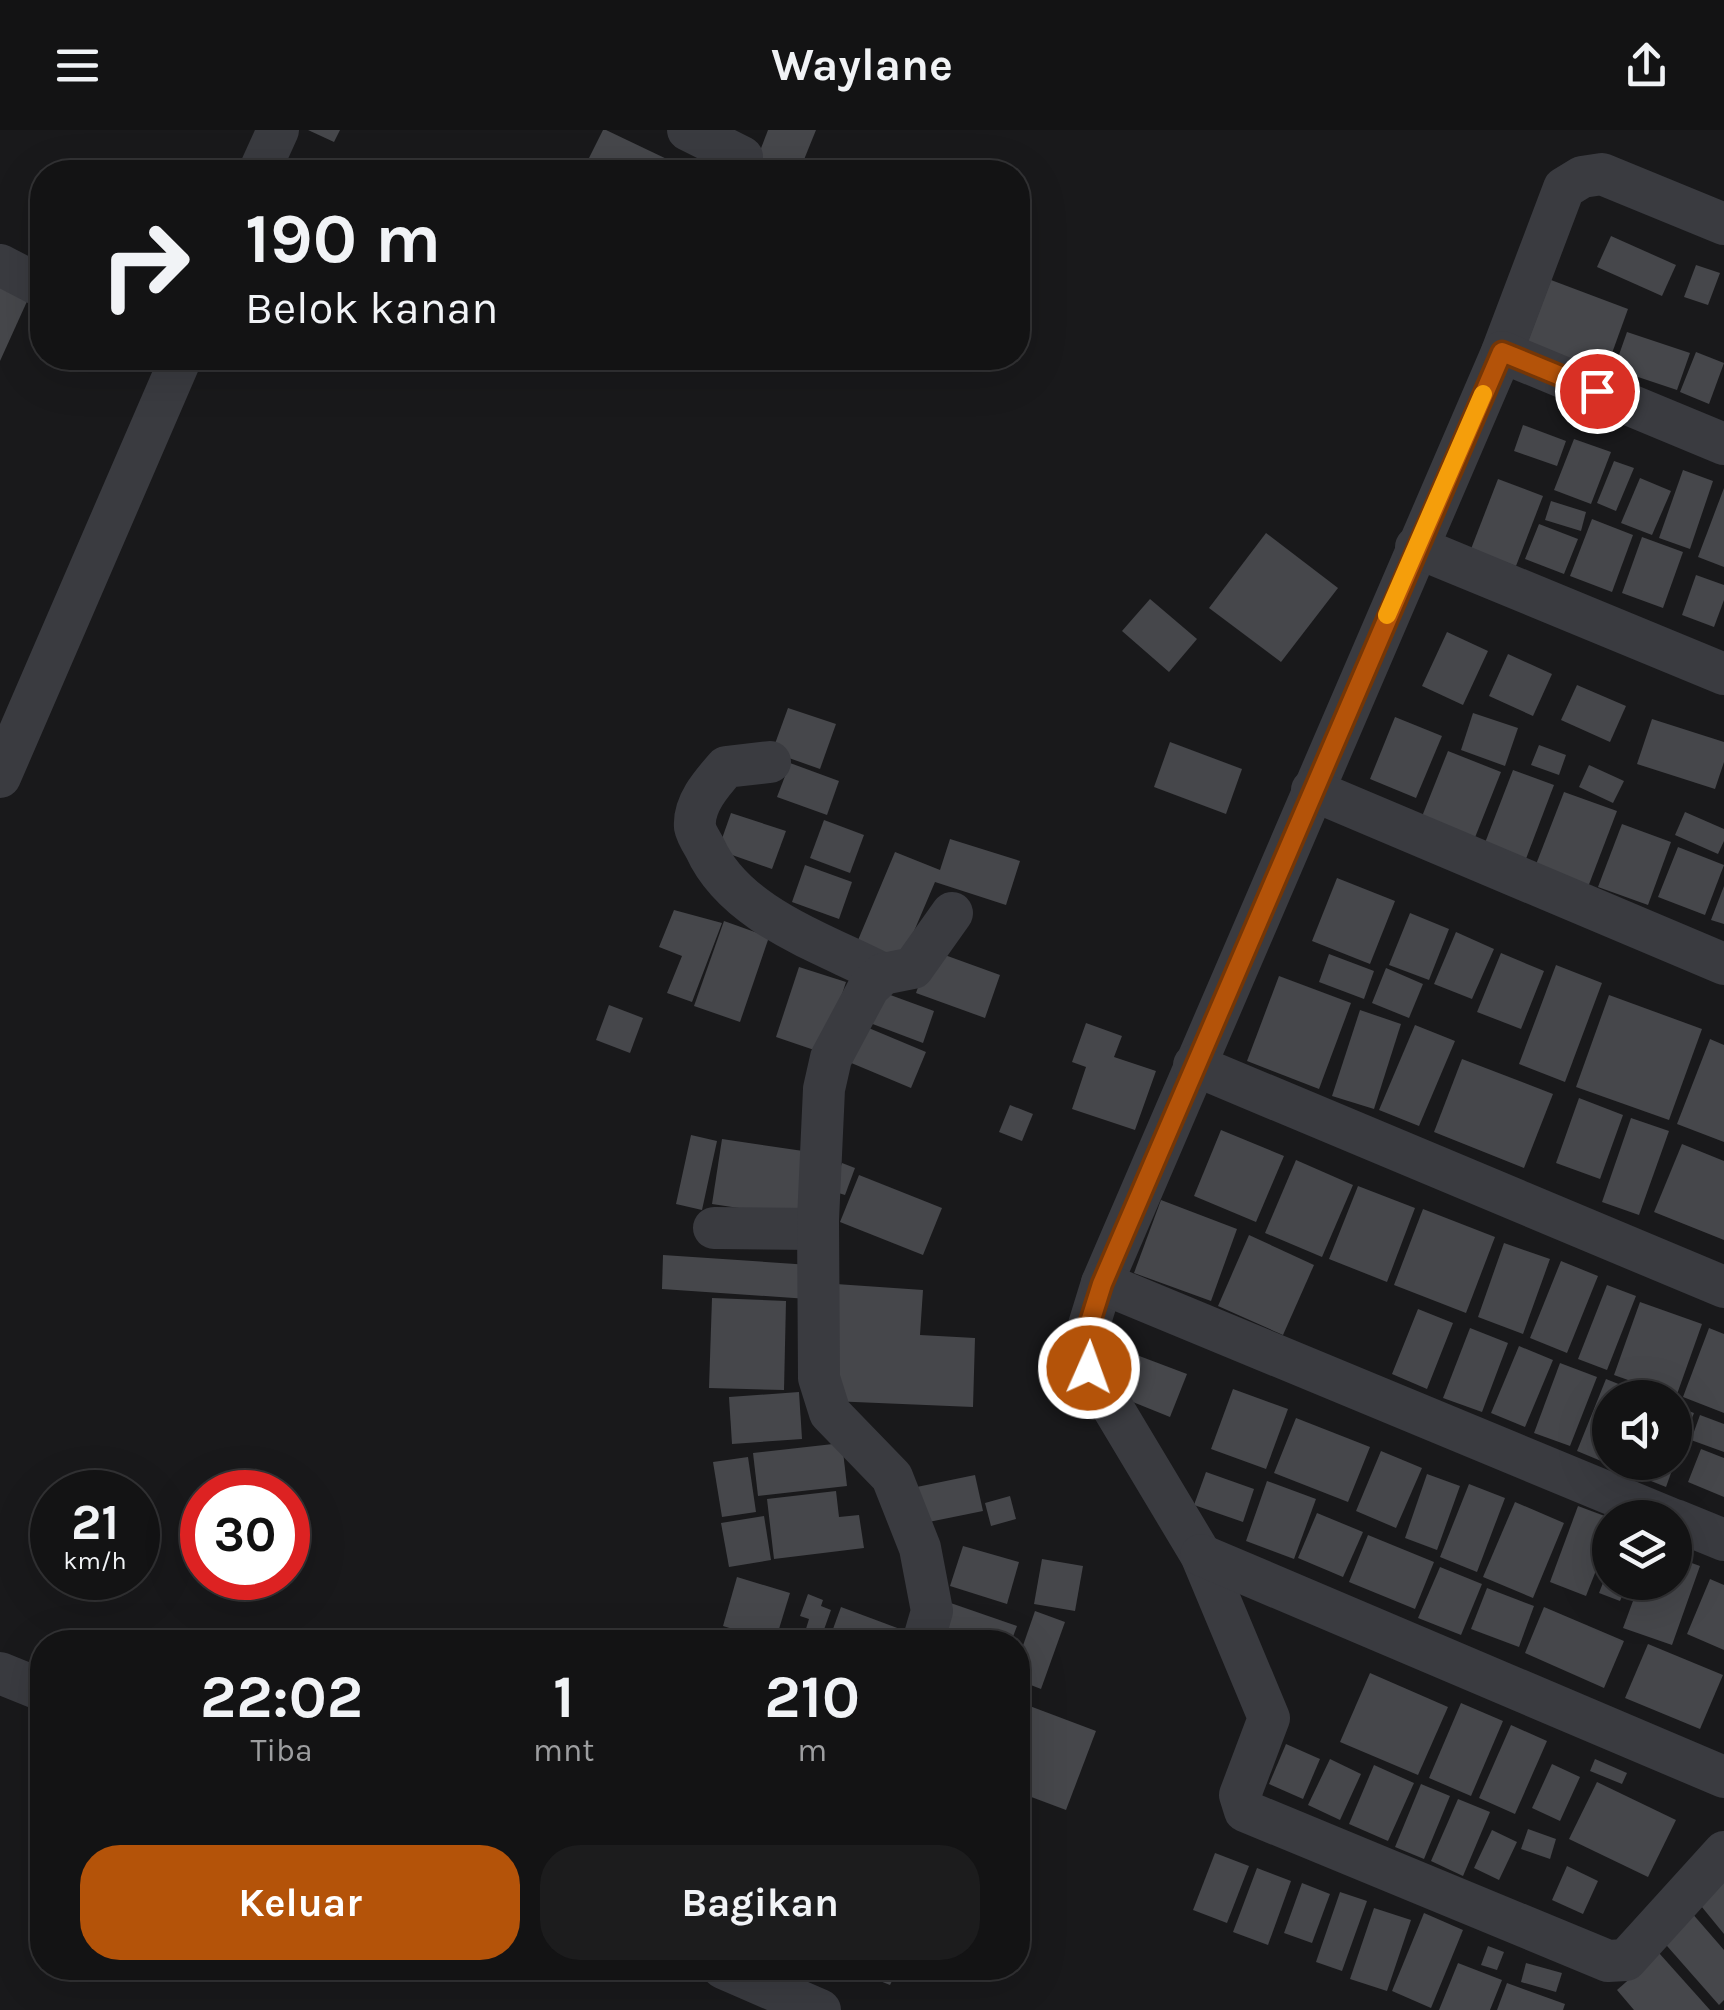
<!DOCTYPE html>
<html lang="id">
<head>
<meta charset="utf-8">
<style>
	:root { --surface:#131314; --page:#1c1c1d; --text:#f1f3f6; --muted:#9d9ea0; --line:#323234; --accent:#b45309 }
	body { margin:0; font-family:Karla,sans-serif; background:var(--page); color:var(--text); height:100vh; display:flex; flex-direction:column; font-size:38px; white-space:nowrap }
	* { box-sizing:border-box; margin:0 }
	p { font-size:32px; color:var(--muted) }
	.icon { flex:none; width:55px; height:55px; fill:none; stroke:currentColor; stroke-width:2; stroke-linecap:round; stroke-linejoin:round }
	.map { position:relative; flex:1; overflow:hidden }
	.panel { position:absolute; left:30px; top:1500px; width:1000px; height:350px; display:flex; flex-direction:column; background:var(--surface); border-radius:40px; box-shadow:0 10px 40px #0002,0 0 0 2px var(--line) }
	.panel>* { flex:none }
	.top-card { position:absolute; left:30px; top:30px; width:1000px; height:210px; border-radius:40px; box-shadow:0 10px 40px #0002,0 0 0 2px var(--line); background:#131314; color:var(--text); overflow:hidden }
	.tools { position:absolute; left:1592px; top:1250px; display:grid; gap:20px }
	.tools a { display:grid; place-items:center; width:100px; height:100px; border-radius:50%; background:var(--surface); box-shadow:0 10px 40px #0002,0 0 0 2px var(--line); font-size:50px }
	.speed { position:absolute; left:30px; top:1340px; display:flex; gap:20px; font-size:50px; font-weight:700; text-align:center }
	.speed>* { display:grid; place-content:center; width:130px; height:130px; border-radius:50%; background:var(--surface); box-shadow:0 10px 40px #0002,0 0 0 2px var(--line); line-height:1 }
	.speed small { font-size:25px; font-weight:400 }
	.speed .limit { border:15px solid #d22; background:#fff; color:#111 }
	.pin { position:absolute; display:grid; place-items:center; width:85px; height:85px; color:#fff; margin:-42px; border:5px solid #fff; border-radius:50%; box-shadow:0 2px 10px #0007 }
	.me { position:absolute; width:110px; margin:-55px; rotate:2deg; stroke-linejoin:round; filter:drop-shadow(0 0 8px #0008) }
	.turn { display:flex; align-items:center; gap:35px; height:210px; padding:0 50px; font-size:45px }
	.turn .icon { width:130px; height:130px; stroke-width:2.5 }
	.turn b { display:block; font-size:70px; line-height:85px }
	.eta { display:flex; justify-content:space-evenly; align-items:center; height:170px; text-align:center }
	.eta b { font-size:60px; font-weight:700; line-height:70px }
	.action { display:flex; gap:20px; margin-top:auto; padding:20px 50px }
	.action a { flex:1; height:115px; border-radius:40px; background:var(--accent); color:#fff; font-size:40px; font-weight:700; line-height:115px; text-align:center }
	.action a+a { background:var(--page); color:var(--text) }
	header { display:flex; justify-content:space-between; align-items:center; height:130px; padding:0 50px; background:var(--surface); font-size:45px; font-weight:700 }
	.map>svg:first-child { display:block }
</style>
</head>
<body>
<header><svg class="icon" aria-label="menu" viewBox="0 0 24 24"><path d="M4 6h16M4 12h16M4 18h16"/></svg>Waylane<svg class="icon" aria-label="share" viewBox="0 0 24 24"><path d="M12 15V3M7 8l5-5 5 5M5 13v7h14v-7"/></svg></header>
<div class="map">
<svg width="1724" height="1880" viewBox="0 0 1724 1880">
	<rect width="100%" height="100%" fill="#19191b"/>
	<g fill="#46474b">
		<polygon points="308,0 340,0 334,12"/>
		<polygon points="603,0 606,0 694,42 582,42"/>
		<polygon points="768,0 816,0 799,42 777,42 755,34"/>
		<polygon points="1611,106 1676,135 1662,166 1597,137"/>
		<polygon points="1696,135 1720,143 1708,175 1684,167"/>
		<polygon points="1551,150 1628,179 1603,248 1525,219"/>
		<polygon points="0,154 29,167 0,231"/>
		<polygon points="1627,202 1690,223 1677,260 1614,239"/>
		<polygon points="1696,222 1724,233 1709,274 1680,262"/>
		<polygon points="1523,295 1566,311 1557,336 1514,321"/>
		<polygon points="1574,309 1611,322 1591,374 1554,360"/>
		<polygon points="1614,331 1634,338 1616,381 1597,373"/>
		<polygon points="1683,340 1713,351 1690,419 1659,408"/>
		<polygon points="1640,348 1671,361 1652,405 1621,393"/>
		<polygon points="1498,349 1543,366 1516,436 1471,419"/>
		<polygon points="1724,358 1724,437 1698,427"/>
		<polygon points="1551,371 1586,382 1581,401 1545,390"/>
		<polygon points="1592,389 1633,405 1612,462 1570,446"/>
		<polygon points="1539,394 1578,409 1564,444 1525,429"/>
		<polygon points="1266,403 1338,458 1281,532 1209,478"/>
		<polygon points="1642,407 1683,422 1663,478 1622,463"/>
		<polygon points="1696,445 1724,455 1724,470 1714,497 1682,485"/>
		<polygon points="1150,469 1197,509 1169,542 1122,501"/>
		<polygon points="1447,502 1488,521 1463,575 1422,556"/>
		<polygon points="1508,524 1552,544 1533,586 1489,566"/>
		<polygon points="1577,555 1626,576 1610,612 1561,590"/>
		<polygon points="788,578 836,594 820,639 772,622"/>
		<polygon points="1473,583 1518,598 1505,636 1461,620"/>
		<polygon points="1395,587 1442,606 1416,668 1370,649"/>
		<polygon points="1652,589 1724,612 1724,632 1715,659 1637,634"/>
		<polygon points="1170,612 1242,639 1226,684 1154,657"/>
		<polygon points="1539,615 1566,625 1559,645 1531,635"/>
		<polygon points="1448,621 1501,642 1474,710 1421,689"/>
		<polygon points="790,633 839,651 827,685 777,667"/>
		<polygon points="1589,635 1624,651 1613,673 1579,657"/>
		<polygon points="1513,640 1554,655 1524,734 1483,718"/>
		<polygon points="1564,662 1617,681 1588,757 1535,737"/>
		<polygon points="1685,682 1724,699 1724,711 1718,724 1675,705"/>
		<polygon points="731,683 786,701 772,739 718,720"/>
		<polygon points="824,690 864,705 850,743 810,728"/>
		<polygon points="1622,694 1671,712 1648,775 1598,757"/>
		<polygon points="950,709 1020,731 1006,775 935,752 897,841 853,822 895,722 940,740"/>
		<polygon points="1678,717 1724,735 1705,785 1658,767"/>
		<polygon points="805,735 852,752 839,789 792,772"/>
		<polygon points="1337,748 1395,771 1370,834 1312,811"/>
		<polygon points="1724,756 1724,794 1711,790"/>
		<polygon points="674,780 722,793 692,872 667,863 682,826 659,817"/>
		<polygon points="1410,783 1449,799 1429,850 1389,835"/>
		<polygon points="724,791 769,807 740,892 694,876"/>
		<polygon points="1456,802 1494,819 1472,869 1434,854"/>
		<polygon points="931,820 1000,845 985,888 916,863"/>
		<polygon points="1501,823 1544,841 1521,899 1477,882"/>
		<polygon points="1329,824 1374,841 1364,869 1319,852"/>
		<polygon points="1556,835 1602,853 1565,952 1519,934"/>
		<polygon points="799,837 846,852 823,923 776,907"/>
		<polygon points="1386,838 1423,854 1409,888 1372,873"/>
		<polygon points="1279,846 1351,873 1319,959 1247,931"/>
		<polygon points="874,859 934,881 923,913 862,890"/>
		<polygon points="1609,865 1702,899 1669,990 1576,957"/>
		<polygon points="609,875 643,888 630,923 596,910"/>
		<polygon points="1360,880 1401,894 1374,979 1332,966"/>
		<polygon points="852,891 926,922 911,958 837,927"/>
		<polygon points="1086,893 1122,906 1114,927 1156,941 1135,1000 1072,979 1086,937 1072,932"/>
		<polygon points="1415,895 1455,911 1419,996 1379,980"/>
		<polygon points="1710,909 1724,915 1724,1012 1677,994"/>
		<polygon points="1462,929 1553,964 1524,1038 1434,1002"/>
		<polygon points="1579,968 1623,985 1600,1049 1556,1033"/>
		<polygon points="1010,975 1033,984 1022,1011 999,1002"/>
		<polygon points="1631,988 1669,1001 1639,1085 1602,1072"/>
		<polygon points="1221,1000 1284,1026 1256,1092 1194,1066"/>
		<polygon points="691,1005 717,1011 702,1080 676,1074"/>
		<polygon points="722,1009 810,1022 800,1087 712,1074"/>
		<polygon points="1682,1014 1724,1031 1724,1110 1654,1082"/>
		<polygon points="1296,1030 1353,1055 1322,1127 1265,1103"/>
		<polygon points="842,1033 855,1038 845,1065 832,1061"/>
		<polygon points="859,1045 942,1078 923,1125 840,1092"/>
		<polygon points="1358,1056 1415,1078 1387,1152 1329,1129"/>
		<polygon points="1161,1070 1237,1099 1211,1171 1134,1143"/>
		<polygon points="1423,1079 1495,1107 1466,1183 1394,1155"/>
		<polygon points="1249,1105 1314,1135 1283,1205 1218,1176"/>
		<polygon points="1504,1113 1550,1129 1523,1204 1478,1187"/>
		<polygon points="663,1125 810,1135 808,1169 662,1159"/>
		<polygon points="1561,1131 1598,1146 1567,1223 1530,1208"/>
		<polygon points="836,1154 923,1160 920,1205 975,1208 973,1277 831,1271"/>
		<polygon points="1607,1155 1636,1166 1607,1240 1578,1229"/>
		<polygon points="712,1168 786,1171 784,1260 709,1258"/>
		<polygon points="1640,1172 1702,1194 1676,1267 1614,1245"/>
		<polygon points="1418,1179 1453,1193 1427,1259 1392,1244"/>
		<polygon points="1470,1198 1508,1213 1482,1282 1443,1268"/>
		<polygon points="1709,1198 1724,1204 1724,1283 1683,1267"/>
		<polygon points="1519,1216 1553,1230 1525,1297 1491,1283"/>
		<polygon points="1134,1224 1187,1244 1170,1287 1118,1266"/>
		<polygon points="1560,1233 1597,1247 1570,1316 1534,1303"/>
		<polygon points="1606,1249 1651,1267 1610,1268 1610,1332 1620,1332 1618,1338 1577,1321"/>
		<polygon points="1233,1259 1288,1279 1266,1339 1211,1319"/>
		<polygon points="799,1262 802,1309 732,1314 729,1267"/>
		<polygon points="1675,1276 1694,1283 1675,1332"/>
		<polygon points="1700,1285 1724,1294 1724,1322 1691,1310"/>
		<polygon points="1296,1288 1370,1317 1348,1372 1274,1343"/>
		<polygon points="842,1313 847,1356 758,1366 753,1323"/>
		<polygon points="1701,1319 1724,1328 1724,1367 1688,1352"/>
		<polygon points="1381,1321 1422,1338 1396,1398 1356,1381"/>
		<polygon points="748,1327 756,1382 722,1387 713,1332"/>
		<polygon points="1629,1332 1675,1332 1666,1357 1626,1341"/>
		<polygon points="1206,1342 1254,1359 1243,1392 1194,1375"/>
		<polygon points="1427,1344 1460,1356 1437,1420 1405,1408"/>
		<polygon points="975,1345 983,1381 914,1395 907,1359"/>
		<polygon points="1267,1351 1316,1369 1294,1429 1246,1411"/>
		<polygon points="1469,1354 1505,1368 1477,1442 1440,1427"/>
		<polygon points="836,1361 839,1387 859,1385 864,1418 774,1429 767,1369"/>
		<polygon points="1010,1366 1016,1389 991,1396 985,1373"/>
		<polygon points="1515,1372 1564,1393 1533,1468 1483,1447"/>
		<polygon points="1578,1376 1610,1388 1610,1405 1586,1466 1550,1452"/>
		<polygon points="1317,1383 1363,1402 1343,1447 1298,1428"/>
		<polygon points="764,1386 771,1430 729,1437 721,1393"/>
		<polygon points="1368,1405 1434,1432 1415,1479 1349,1452"/>
		<polygon points="963,1416 1019,1432 1007,1474 950,1456"/>
		<polygon points="1675,1427 1700,1436 1672,1515 1623,1498 1640,1452 1675,1452"/>
		<polygon points="1042,1429 1083,1436 1075,1481 1034,1474"/>
		<polygon points="1610,1435 1610,1452 1628,1452 1620,1471 1599,1463"/>
		<polygon points="1440,1437 1482,1454 1461,1505 1418,1488"/>
		<polygon points="737,1447 790,1463 775,1512 723,1496"/>
		<polygon points="1710,1449 1724,1455 1724,1520 1687,1504"/>
		<polygon points="1487,1458 1534,1476 1519,1517 1471,1499"/>
		<polygon points="808,1464 823,1470 821,1476 831,1480 821,1508 805,1502 809,1489 800,1486"/>
		<polygon points="942,1470 1017,1496 1011,1512 927,1512"/>
		<polygon points="841,1477 900,1499 895,1512 829,1510"/>
		<polygon points="1544,1477 1624,1511 1604,1558 1525,1523"/>
		<polygon points="1035,1481 1065,1492 1041,1559 1018,1550 1018,1530"/>
		<polygon points="1648,1514 1723,1545 1700,1599 1625,1568"/>
		<polygon points="1370,1543 1448,1577 1418,1645 1340,1612"/>
		<polygon points="1461,1573 1503,1591 1471,1666 1429,1648"/>
		<polygon points="1027,1575 1096,1601 1066,1680 1018,1662 1018,1600"/>
		<polygon points="1511,1595 1547,1611 1515,1684 1479,1668"/>
		<polygon points="1286,1614 1320,1629 1303,1669 1269,1654"/>
		<polygon points="1330,1629 1361,1644 1340,1690 1308,1675"/>
		<polygon points="1595,1629 1627,1643 1622,1654 1590,1641"/>
		<polygon points="1552,1634 1580,1647 1560,1691 1532,1678"/>
		<polygon points="1374,1635 1414,1653 1388,1711 1349,1694"/>
		<polygon points="1597,1652 1676,1690 1648,1747 1569,1709"/>
		<polygon points="1421,1654 1450,1666 1424,1729 1395,1717"/>
		<polygon points="1458,1669 1490,1682 1463,1746 1431,1731"/>
		<polygon points="1528,1699 1556,1709 1550,1729 1521,1719"/>
		<polygon points="1492,1700 1517,1712 1499,1750 1474,1738"/>
		<polygon points="1215,1723 1249,1736 1227,1793 1193,1780"/>
		<polygon points="1567,1736 1598,1751 1583,1784 1552,1770"/>
		<polygon points="1257,1738 1291,1751 1268,1815 1233,1802"/>
		<polygon points="1724,1749 1724,1804 1697,1771"/>
		<polygon points="1302,1753 1330,1764 1312,1813 1284,1803"/>
		<polygon points="1340,1762 1367,1771 1342,1841 1316,1832"/>
		<polygon points="1374,1778 1411,1790 1387,1861 1350,1849"/>
		<polygon points="1691,1782 1724,1820 1724,1870 1719,1875 1660,1808"/>
		<polygon points="1424,1783 1463,1800 1431,1878 1392,1861"/>
		<polygon points="1488,1816 1504,1822 1497,1840 1481,1835"/>
		<polygon points="1659,1823 1710,1880 1634,1880 1617,1860"/>
		<polygon points="1458,1833 1502,1850 1490,1880 1439,1880"/>
		<polygon points="1526,1833 1562,1843 1556,1862 1521,1852"/>
		<polygon points="868,1838 898,1838 890,1855 865,1845"/>
		<polygon points="1507,1853 1565,1874 1563,1880 1497,1880"/>
	</g>
	<g fill="none" stroke-linecap="round" stroke-linejoin="round">
		<g stroke="#3a3b40" stroke-width="42">
			<polyline points="688,0 742,27"/>
			<polyline points="259,42 278,0"/>
			<polyline points="1724,94 1602,44 1582,47 1564,58 1502,222 1102,1153 1086,1205 1089,1238 1201,1425 1269,1588 1240,1665 1245,1681 1608,1831 1626,1830 1724,1722"/>
			<polyline points="0,135 37,154"/>
			<polyline points="1502,222 1724,314"/>
			<polyline points="1416,417 1724,544"/>
			<path d="M770 632 726 637C712 653 693 674 695 697 696 703 702 713 705 718 735 785 821 812 883 844"/>
			<polyline points="0,647 181,228"/>
			<polyline points="1312,660 1724,834"/>
			<polyline points="1194,935 1724,1157"/>
			<polyline points="714,1098 818,1099"/>
			<polyline points="1102,1153 1669,1388"/>
			<polyline points="1675,1390 1724,1410"/>
			<polyline points="1201,1425 1724,1647"/>
			<polyline points="923,1512 932,1481 920,1418 892,1347 830,1283 819,1248 818,1090 824,959 831,928 869,857 883,844 913,838 952,783"/>
			<polyline points="0,1543 42,1560"/>
			<polyline points="723,1838 820,1880"/>
		</g>
	</g>
	<g fill="none" stroke-linecap="round" stroke-linejoin="round">
		<g stroke="#753606" stroke-width="25">
			<polyline id="route" points="1089,1238 1086,1205 1102,1154 1502,222 1597,261"/>
		</g>
		<use href="#route" stroke="#b45309" stroke-width="18"/>
		<polyline stroke="#f59e0b" stroke-width="18" points="1387,485 1483,264"/>
	</g>
</svg>
<div class="tools">
<a><svg class="icon" aria-label="sound" viewBox="0 0 24 24"><path d="M4 9h4l5-4v14l-5-4H4zM17 9q2 3 0 6"/></svg></a>
<a><svg class="icon" aria-label="layers" viewBox="0 0 24 24"><path d="M12 4l9 5-9 5-9-5zM3 14l9 5 9-5"/></svg></a>
</div>
<div class="speed"><div>21<small>km/h</small></div><div class="limit">30</div></div>
<div class="pin" style="left:1597px;top:261px;background:#d93025"><svg class="icon" aria-label="arrive" viewBox="0 0 24 24"><path d="M6 21V4h12l-3 4 3 4H6"/></svg></div>
<svg class="me" style="left:1089px;top:1238px" viewBox="-20 -20 40 40"><circle r="17" fill="#b45309" stroke="#fff" stroke-width="3"/><path d="M0-11L8 9 0 5-8 9z" fill="#fff"/></svg>
<div class="top-card">
<div class="turn"><svg class="icon" aria-label="right" viewBox="0 0 24 24"><path d="M7 20v-9h11M14 6l5 5-5 5"/></svg><div><b>190 m</b>Belok kanan</div></div>
</div>
<section class="panel">
<div class="eta">
<div><b>22:02</b><p>Tiba</p></div>
<div><b>1</b><p>mnt</p></div>
<div><b>210</b><p>m</p></div>
</div>
<div class="action"><a>Keluar</a><a>Bagikan</a></div>
</section>
</div>
</body>
</html>
